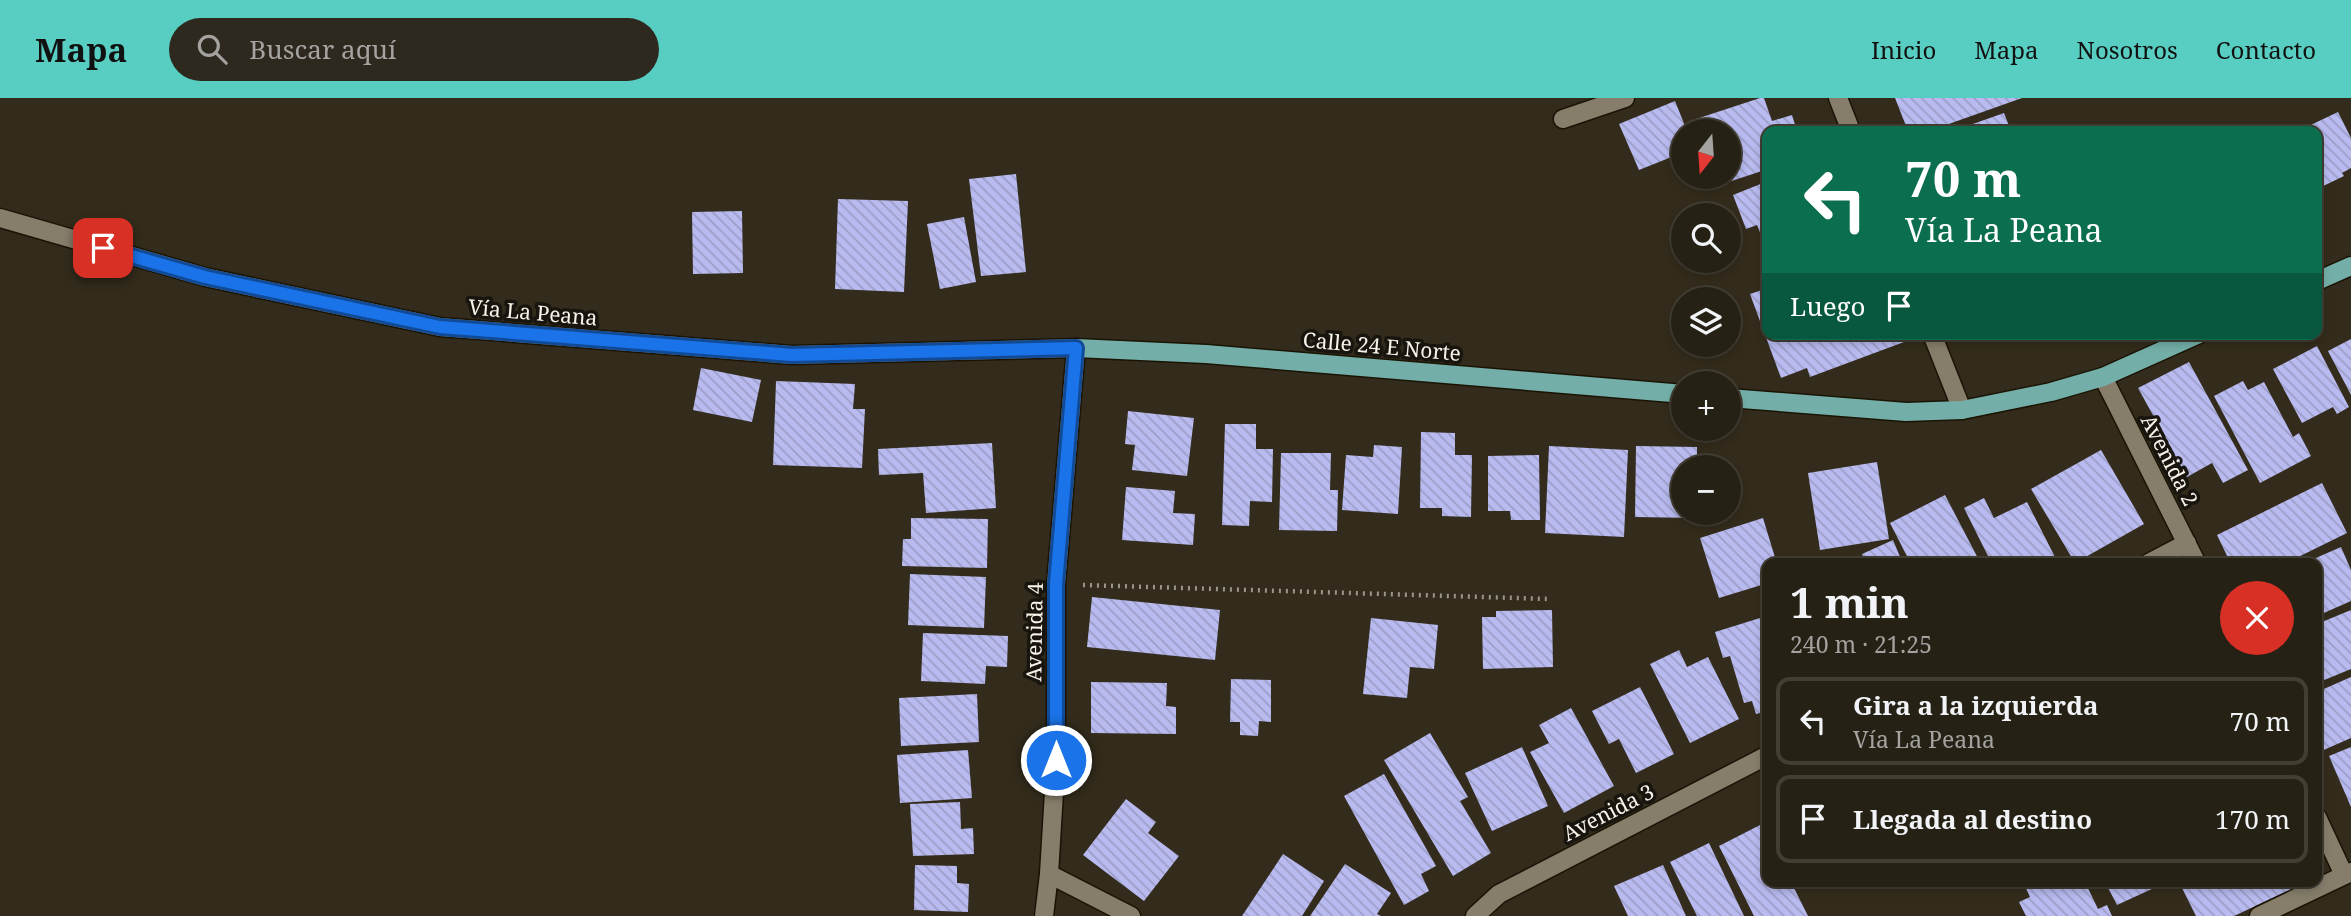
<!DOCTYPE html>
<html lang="es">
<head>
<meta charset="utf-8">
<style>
	:root { --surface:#262115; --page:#2e291e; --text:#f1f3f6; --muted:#a4a3a0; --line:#423e34; --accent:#57cec1 }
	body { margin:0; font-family:"Noto Serif",serif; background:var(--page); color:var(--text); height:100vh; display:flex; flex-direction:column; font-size:26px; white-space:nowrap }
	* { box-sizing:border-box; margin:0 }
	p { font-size:23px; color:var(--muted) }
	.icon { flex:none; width:38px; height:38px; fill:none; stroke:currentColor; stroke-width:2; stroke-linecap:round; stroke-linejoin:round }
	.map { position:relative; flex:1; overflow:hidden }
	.side { position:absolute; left:1762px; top:460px; width:560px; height:329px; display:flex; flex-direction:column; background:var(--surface); border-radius:14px; box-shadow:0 4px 10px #0003,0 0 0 2px var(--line) }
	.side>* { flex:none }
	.hud { position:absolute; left:1762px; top:28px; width:560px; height:214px; border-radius:14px; box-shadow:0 4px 10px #0003,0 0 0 2px var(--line); background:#0b6e4f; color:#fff; overflow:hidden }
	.needle { width:46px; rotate:197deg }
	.controls { position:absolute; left:1671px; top:21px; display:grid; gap:14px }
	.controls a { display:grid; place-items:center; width:70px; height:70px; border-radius:50%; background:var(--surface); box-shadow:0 4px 10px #0003,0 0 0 2px var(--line); font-size:35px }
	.pin { position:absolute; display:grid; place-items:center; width:60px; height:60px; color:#fff; margin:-30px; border-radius:14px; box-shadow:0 4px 10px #0006 }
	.me { position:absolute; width:77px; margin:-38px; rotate:0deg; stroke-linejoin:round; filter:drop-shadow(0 0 5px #0008) }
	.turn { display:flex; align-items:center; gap:24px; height:147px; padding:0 28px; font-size:32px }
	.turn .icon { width:91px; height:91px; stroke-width:2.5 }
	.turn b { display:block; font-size:49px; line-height:60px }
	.then { display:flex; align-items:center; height:66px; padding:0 28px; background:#0003; gap:14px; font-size:26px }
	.round { display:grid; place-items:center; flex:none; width:74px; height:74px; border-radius:37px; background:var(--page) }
	.summary { display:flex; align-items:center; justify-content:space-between; height:119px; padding:0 28px }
	h1 { font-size:42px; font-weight:700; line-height:52px }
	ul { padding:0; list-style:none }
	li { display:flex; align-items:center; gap:21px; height:88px; margin:0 14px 10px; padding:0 14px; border:4px solid var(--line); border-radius:14px }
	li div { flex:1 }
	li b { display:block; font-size:26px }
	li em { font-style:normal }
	header { display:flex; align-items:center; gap:42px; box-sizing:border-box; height:98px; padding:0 35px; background:var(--accent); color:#111 }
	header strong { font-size:33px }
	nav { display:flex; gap:38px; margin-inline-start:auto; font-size:24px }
	.search { width:490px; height:63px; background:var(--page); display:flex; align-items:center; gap:18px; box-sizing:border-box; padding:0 24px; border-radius:38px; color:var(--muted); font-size:26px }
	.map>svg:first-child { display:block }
</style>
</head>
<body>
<header>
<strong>Mapa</strong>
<div class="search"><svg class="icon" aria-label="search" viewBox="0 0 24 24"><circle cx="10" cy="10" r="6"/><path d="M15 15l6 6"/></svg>Buscar aquí</div>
<nav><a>Inicio</a><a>Mapa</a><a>Nosotros</a><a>Contacto</a></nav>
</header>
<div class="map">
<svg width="2351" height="818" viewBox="0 0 2351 818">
	<defs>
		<pattern id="building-back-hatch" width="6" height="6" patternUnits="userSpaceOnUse" patternTransform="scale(1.75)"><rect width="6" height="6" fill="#b8baf0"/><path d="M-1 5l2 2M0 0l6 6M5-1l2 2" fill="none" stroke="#9c9ec6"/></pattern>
	</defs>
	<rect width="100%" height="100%" fill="#332c1c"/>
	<g fill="url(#building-back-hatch)">
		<polygon points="1760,0 1764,0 1772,23 1792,17 1797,33 1768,33 1768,71 1704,92 1700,79 1729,79 1729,33 1693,33 1690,23"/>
		<polygon points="1895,0 2022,0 1929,33 1908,33"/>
		<polygon points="1675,3 1687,33 1684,33 1684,54 1639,72 1619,26"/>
		<polygon points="2338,14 2351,40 2351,70 2342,75 2344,78 2317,91 2317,33 2298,33"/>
		<polygon points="2004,15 2011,33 1953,33"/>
		<polygon points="1016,76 1026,174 981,178 969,81"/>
		<polygon points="1768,83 1768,151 1767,152 1757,127 1746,131 1733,97"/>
		<polygon points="838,101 908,103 904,194 835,191"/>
		<polygon points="742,113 743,175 693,176 692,114"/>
		<polygon points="964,119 976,184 940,191 927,126"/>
		<polygon points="1768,190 1768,236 1901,236 1904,244 1810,279 1807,270 1781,280 1750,196"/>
		<polygon points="2351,241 2351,297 2328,253"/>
		<polygon points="2317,248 2349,309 2337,316 2333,309 2302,325 2273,271"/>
		<polygon points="2189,264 2248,372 2223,385 2212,365 2187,379 2138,290"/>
		<polygon points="701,270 761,282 752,324 693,312"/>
		<polygon points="776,283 855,286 853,311 865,311 862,370 773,367"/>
		<polygon points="2243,283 2248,292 2264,284 2293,339 2299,335 2311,358 2260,385 2214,298"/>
		<polygon points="1128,313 1194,320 1187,378 1132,372 1135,347 1125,346"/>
		<polygon points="1225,326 1256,326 1256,351 1273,351 1272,404 1250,403 1249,428 1222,427"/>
		<polygon points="1421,334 1455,335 1455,357 1472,357 1471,419 1442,418 1442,410 1420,410"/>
		<polygon points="992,345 996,410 926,415 923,375 879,377 878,351"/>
		<polygon points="1374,347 1402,349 1398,416 1342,412 1346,357 1373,359"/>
		<polygon points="1549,348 1628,352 1624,439 1545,435"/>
		<polygon points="1636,348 1697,349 1697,369 1684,369 1684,415 1696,415 1696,420 1635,419"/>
		<polygon points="2101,352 2144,426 2075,465 2031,391"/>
		<polygon points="1281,355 1331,355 1330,392 1338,392 1337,433 1279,432"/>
		<polygon points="1539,357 1540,422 1511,422 1510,413 1488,413 1488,358"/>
		<polygon points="1877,364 1889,441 1820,452 1808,375"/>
		<polygon points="2322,385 2347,435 2284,466 2231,466 2217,437"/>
		<polygon points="1126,389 1175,393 1173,415 1195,416 1193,447 1122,442"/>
		<polygon points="1945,397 1981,466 1911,466 1890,425"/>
		<polygon points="1984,400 1994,420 2027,404 2057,463 2051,466 1992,466 1964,410"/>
		<polygon points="911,420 988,421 987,470 902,468 903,441 911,441"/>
		<polygon points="1763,420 1777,466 1768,466 1768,485 1719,500 1700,440"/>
		<polygon points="1893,442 1903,466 1866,466 1862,456"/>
		<polygon points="2341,449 2351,472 2351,503 2317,518 2317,466 2302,466"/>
		<polygon points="910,476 986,479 984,530 908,527"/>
		<polygon points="1092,499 1220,512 1215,562 1087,549"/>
		<polygon points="1552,512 1553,569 1483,571 1482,519 1496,519 1496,513"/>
		<polygon points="2351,512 2351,571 2317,585 2317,526"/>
		<polygon points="1371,520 1438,527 1434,571 1410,569 1407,600 1363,596"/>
		<polygon points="1760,520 1768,544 1768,613 1756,616 1752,603 1744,605 1730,558 1723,560 1715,534"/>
		<polygon points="923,535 1008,538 1007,569 986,568 985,586 921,583"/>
		<polygon points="1679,552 1687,569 1708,559 1739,621 1690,645 1650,566"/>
		<polygon points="2351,579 2351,640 2319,654 2317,648 2317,594"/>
		<polygon points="1231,581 1271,582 1271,624 1259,623 1258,638 1240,637 1240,624 1230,624"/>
		<polygon points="1091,584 1167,585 1166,608 1176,609 1176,636 1091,635"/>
		<polygon points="1640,589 1674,656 1636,675 1619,641 1609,646 1592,613"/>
		<polygon points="977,596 979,644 901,648 899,600"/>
		<polygon points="1571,610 1614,688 1564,715 1530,654 1549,645 1539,627"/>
		<polygon points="1430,635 1468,699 1460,703 1491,755 1453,778 1384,662"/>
		<polygon points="1522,649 1548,708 1492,733 1465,675"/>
		<polygon points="2351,649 2351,709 2329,658"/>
		<polygon points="968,652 972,700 900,705 897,657"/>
		<polygon points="1384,676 1436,768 1421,776 1429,793 1404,807 1344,698"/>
		<polygon points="1126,701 1156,724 1148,735 1179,758 1144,803 1083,757"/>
		<polygon points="960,704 961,731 973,730 974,756 913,758 910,706"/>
		<polygon points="1762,726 1768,737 1768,784 1791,784 1808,818 1754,818 1719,748"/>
		<polygon points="1709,745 1744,818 1697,818 1670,764"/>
		<polygon points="1283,756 1324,783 1302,818 1242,818"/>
		<polygon points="1345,766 1391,795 1377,816 1381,818 1310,818"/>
		<polygon points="915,767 957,768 957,785 969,786 968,814 914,812"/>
		<polygon points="1663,767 1686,818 1628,818 1614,788"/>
		<polygon points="2023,784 2085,784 2098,811 2107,807 2112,818 2026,818 2019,804 2030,799"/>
		<polygon points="2105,784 2167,784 2117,807"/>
		<polygon points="2179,784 2307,784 2234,818 2196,818"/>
	</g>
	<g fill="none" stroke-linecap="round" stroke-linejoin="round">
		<g stroke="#1b1405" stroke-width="21">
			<g id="minor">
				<polyline points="1838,0 1851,33"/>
				<polyline points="1563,21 1625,0"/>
				<polyline points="0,120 205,179 440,229 792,257 1076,250 1056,486 1056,661 1049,776 1044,818"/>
				<polyline points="1932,236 1962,312"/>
				<polyline points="2103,279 2197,466"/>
				<polyline points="2147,466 2187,445"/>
				<polyline points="2317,719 2344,777"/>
				<polyline points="1049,776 1131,818"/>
				<polyline points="1475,818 1499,796 1768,657"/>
				<polyline points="2259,818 2351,774"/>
			</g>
		</g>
		<g stroke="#1b1405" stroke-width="21">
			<g id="major">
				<polyline points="2317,183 2351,168"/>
				<polyline points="1076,250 1206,256 1684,296"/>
				<polyline points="1729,300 1906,314 1962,312 2051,294 2103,279 2199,236"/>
			</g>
		</g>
		<polyline stroke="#9c9689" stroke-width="4.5" stroke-dasharray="2 5" stroke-linecap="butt" points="1083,487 1550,501"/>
		<use href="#minor" stroke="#867e6b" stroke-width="18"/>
		<use href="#major" stroke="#73afa8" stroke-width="18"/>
	</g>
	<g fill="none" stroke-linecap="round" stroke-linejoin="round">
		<g stroke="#114b97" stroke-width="18">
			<polyline id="route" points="103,150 205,179 440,229 792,257 1076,250 1056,486 1056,662"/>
		</g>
		<use href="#route" stroke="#1a73e8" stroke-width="12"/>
	</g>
	<g text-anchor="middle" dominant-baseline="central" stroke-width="7" stroke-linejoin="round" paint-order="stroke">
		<g font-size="21" fill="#f8f3e9" stroke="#18150e">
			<text transform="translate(533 214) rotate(5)">Vía La Peana</text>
			<text transform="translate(1382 248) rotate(5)">Calle 24 E Norte</text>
			<text transform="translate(2170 362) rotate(63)">Avenida 2</text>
			<text transform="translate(1034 534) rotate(-89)">Avenida 4</text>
			<text transform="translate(1608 714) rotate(-27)">Avenida 3</text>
		</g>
	</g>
</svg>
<div class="controls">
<a><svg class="needle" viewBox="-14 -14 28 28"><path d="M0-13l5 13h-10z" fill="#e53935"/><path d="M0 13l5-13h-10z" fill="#a4a3a0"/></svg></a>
<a><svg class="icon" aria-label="search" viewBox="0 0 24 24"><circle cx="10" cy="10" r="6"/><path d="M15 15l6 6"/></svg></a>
<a><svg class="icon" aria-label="layers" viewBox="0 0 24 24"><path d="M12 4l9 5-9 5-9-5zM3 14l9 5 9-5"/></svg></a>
<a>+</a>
<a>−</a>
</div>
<div class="pin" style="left:103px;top:150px;background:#d93025"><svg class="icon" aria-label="arrive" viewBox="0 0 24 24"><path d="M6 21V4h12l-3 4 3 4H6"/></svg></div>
<svg class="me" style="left:1056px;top:662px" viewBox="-20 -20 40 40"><circle r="17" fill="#1a73e8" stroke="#fff" stroke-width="3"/><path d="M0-11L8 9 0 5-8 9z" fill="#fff"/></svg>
<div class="hud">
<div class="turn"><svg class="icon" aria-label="left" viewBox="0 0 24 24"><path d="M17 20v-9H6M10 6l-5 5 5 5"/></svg><div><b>70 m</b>Vía La Peana</div></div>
<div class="then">Luego<svg class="icon" aria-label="arrive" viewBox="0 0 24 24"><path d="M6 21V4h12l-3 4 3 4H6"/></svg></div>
</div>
<section class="side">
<div class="summary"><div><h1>1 min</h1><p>240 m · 21:25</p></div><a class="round" style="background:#d93025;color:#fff"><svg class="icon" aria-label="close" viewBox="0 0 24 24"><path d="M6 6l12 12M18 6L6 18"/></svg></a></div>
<ul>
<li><svg class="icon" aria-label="left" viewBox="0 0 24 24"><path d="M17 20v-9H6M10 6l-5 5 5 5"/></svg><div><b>Gira a la izquierda</b><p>Vía La Peana</p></div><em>70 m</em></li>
<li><svg class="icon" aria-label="arrive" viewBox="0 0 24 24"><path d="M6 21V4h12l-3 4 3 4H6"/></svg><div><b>Llegada al destino</b></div><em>170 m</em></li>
</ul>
</section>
</div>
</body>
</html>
